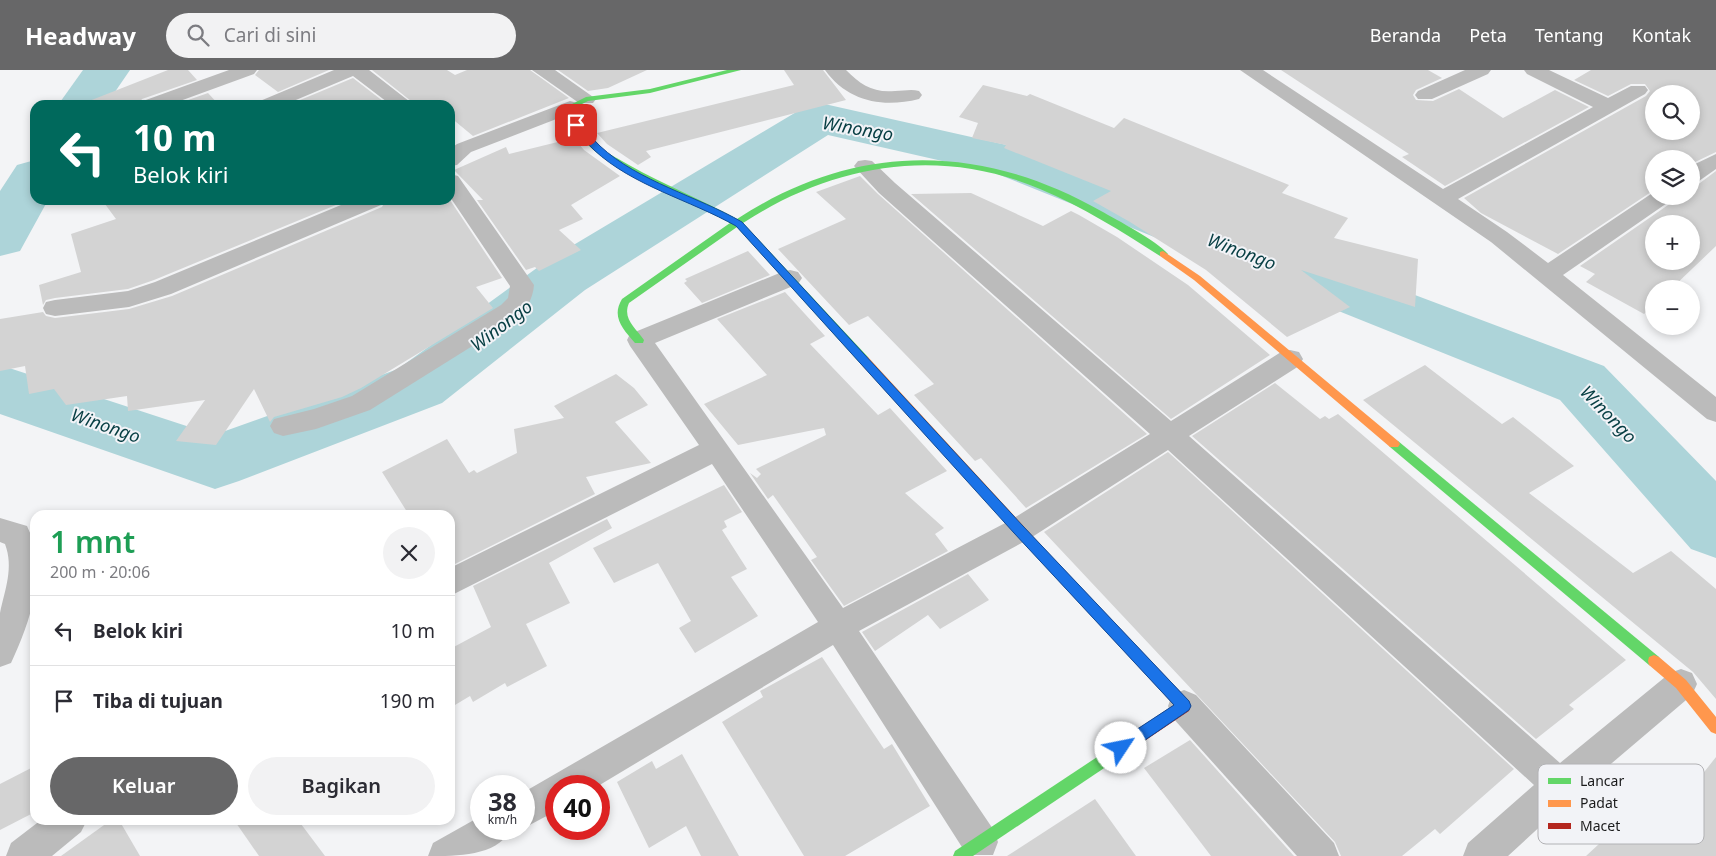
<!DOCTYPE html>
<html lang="id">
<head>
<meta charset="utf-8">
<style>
	:root { --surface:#fff; --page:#f2f2f3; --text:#2b2b33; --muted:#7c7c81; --line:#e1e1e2; --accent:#676768 }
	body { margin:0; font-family:"Noto Sans",sans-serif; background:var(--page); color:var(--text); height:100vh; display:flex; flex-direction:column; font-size:19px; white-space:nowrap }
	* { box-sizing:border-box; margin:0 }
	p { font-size:16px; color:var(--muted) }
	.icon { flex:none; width:28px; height:28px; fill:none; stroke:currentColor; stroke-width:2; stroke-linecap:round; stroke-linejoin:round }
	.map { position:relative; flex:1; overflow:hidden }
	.details { position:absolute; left:30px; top:440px; width:425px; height:315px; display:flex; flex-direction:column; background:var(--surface); border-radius:15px; box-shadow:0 2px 8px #0003 }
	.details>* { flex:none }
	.hud { position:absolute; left:30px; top:30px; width:425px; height:105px; border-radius:15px; box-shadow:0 2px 8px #0003; background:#00695c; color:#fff; overflow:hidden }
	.fabs { position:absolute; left:1645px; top:15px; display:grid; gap:10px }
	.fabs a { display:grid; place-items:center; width:55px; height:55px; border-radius:50%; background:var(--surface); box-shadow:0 2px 8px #0003; font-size:25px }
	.speed { position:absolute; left:470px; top:705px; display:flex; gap:10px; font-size:25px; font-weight:700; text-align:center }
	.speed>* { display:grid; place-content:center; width:65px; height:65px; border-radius:50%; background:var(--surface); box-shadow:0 2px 8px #0003; line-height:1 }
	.speed small { font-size:12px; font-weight:400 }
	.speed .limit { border:8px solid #d22; background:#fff; color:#111 }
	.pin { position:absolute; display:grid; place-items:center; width:42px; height:42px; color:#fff; margin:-21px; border-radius:10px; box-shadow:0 2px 8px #0006 }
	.me { position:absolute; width:55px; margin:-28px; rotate:56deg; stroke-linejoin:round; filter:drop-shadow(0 0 4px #0008) }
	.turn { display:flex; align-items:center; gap:18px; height:105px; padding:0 20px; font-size:22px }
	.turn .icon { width:65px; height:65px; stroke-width:2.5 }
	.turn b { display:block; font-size:35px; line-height:42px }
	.round { display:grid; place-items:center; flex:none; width:52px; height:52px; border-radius:26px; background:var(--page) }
	.headline { display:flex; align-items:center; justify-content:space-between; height:85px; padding:0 20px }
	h1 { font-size:30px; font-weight:600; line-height:38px; color:#1e9e55 }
	.cta { display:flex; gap:10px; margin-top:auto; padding:10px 20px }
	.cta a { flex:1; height:58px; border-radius:30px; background:var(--accent); color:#fff; font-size:20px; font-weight:600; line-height:58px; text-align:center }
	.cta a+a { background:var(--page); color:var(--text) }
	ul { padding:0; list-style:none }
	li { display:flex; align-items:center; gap:15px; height:70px; padding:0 20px; border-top:1px solid var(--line) }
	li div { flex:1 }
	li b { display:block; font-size:19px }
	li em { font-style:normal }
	header { display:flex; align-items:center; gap:30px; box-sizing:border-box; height:70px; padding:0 25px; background:var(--accent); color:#fff }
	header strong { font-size:24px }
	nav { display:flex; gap:28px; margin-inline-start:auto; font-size:18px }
	.search { width:350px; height:45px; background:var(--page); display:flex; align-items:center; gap:12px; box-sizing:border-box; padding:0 18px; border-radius:28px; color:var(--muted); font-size:19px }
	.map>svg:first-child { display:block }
</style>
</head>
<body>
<header>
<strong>Headway</strong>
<div class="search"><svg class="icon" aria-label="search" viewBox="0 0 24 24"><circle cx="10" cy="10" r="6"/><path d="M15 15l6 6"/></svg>Cari di sini</div>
<nav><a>Beranda</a><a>Peta</a><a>Tentang</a><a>Kontak</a></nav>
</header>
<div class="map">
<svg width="1716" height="786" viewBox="0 0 1716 786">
	<rect width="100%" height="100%" fill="#f3f4f6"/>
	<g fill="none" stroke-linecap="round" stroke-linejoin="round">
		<g fill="#add4d9" fill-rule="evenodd">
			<polygon points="83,0 130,0 106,35 58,35"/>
			<polygon points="820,33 1029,80 1604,296 1716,411 1716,488 1691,479 1560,330 995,103 828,65 585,220 442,333 239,411 215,419 0,344 0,295 214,365 398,299 545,192 803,38"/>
			<polygon points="35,90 35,130 48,130 20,181 0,186 0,121 17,95"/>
		</g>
	</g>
	<g fill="#d3d3d3" fill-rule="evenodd">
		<polygon points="168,0 188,0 197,10 142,29 138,35 84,35 84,33"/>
		<polygon points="259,0 329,0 278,22 255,5"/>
		<polygon points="372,0 447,0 455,5 467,0 530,0 569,28 473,66 450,47 450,35 416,35"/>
		<polygon points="558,0 647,0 608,18 588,21"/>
		<polygon points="784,0 823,0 846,30 646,81 651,87 638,95 607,74 597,63 794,15"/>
		<polygon points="1281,0 1428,0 1442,8 1416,20 1413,25 1416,30 1433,31 1459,19 1503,48 1555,20 1589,37 1445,116 1402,87 1409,84"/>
		<path d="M1591 0H1716V82L1691 94V89H1654V120L1558 184 1481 143 1464 128 1646 26 1650 21 1645 14H1631L1608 26 1574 10ZM1654 24H1691V61H1654Z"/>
		<polygon points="353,8 388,35 293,33"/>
		<polygon points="983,15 1027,26 1030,24 1114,58 1124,48 1289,115 1282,123 1348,148 1334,168 1418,189 1415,237 1301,200 1350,237 1287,267 1206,200 1130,152 1093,131 1111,121 1004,78 1006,75 972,68 978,53 959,47"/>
		<polygon points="208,23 219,35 174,35"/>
		<polygon points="574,68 584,80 620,106 571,135 583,149 559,160 581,180 539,201 535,197 526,200 477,130 483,130 454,100 506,77 509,84"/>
		<path d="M1716 101V176L1671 219H1654V235L1644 244 1586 212 1595 204 1580 196 1671 133 1675 126H1691V115L1700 113ZM1654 154H1691V191H1654Z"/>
		<polygon points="860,106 878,124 1147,364 1026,438 981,388 975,391 914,325 934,314 903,282 868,246 849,255 778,179 846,149 816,122"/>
		<polygon points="971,123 1043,156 1071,141 1079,145 1117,167 1188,215 1270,285 1171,349 911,124"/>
		<polygon points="102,130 348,130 154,210 128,219 55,228 46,230 43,235 39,215 81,202 71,164 116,149"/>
		<polygon points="386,130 450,130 502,208 476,217 493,238 361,318 342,327 274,347 270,352 254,319 216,375 176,371 205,330 128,341 127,326 66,335 54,319 29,324 25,296 0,301 0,249 43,242 46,246 55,248 129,239 172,226 382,137"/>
		<polygon points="748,181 770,205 702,233 684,213 687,211 685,209"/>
		<polygon points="785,222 825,266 810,274 878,345 890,338 947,401 905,423 944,458 935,464 948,481 844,536 811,490 817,487 773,425 768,429 750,403 757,408 761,404 756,399 826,365 824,358 738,375 704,334 767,305 717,249"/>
		<polygon points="1425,295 1502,354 1513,347 1574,396 1529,423 1633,503 1671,481 1716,519 1716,629 1693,602 1363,330"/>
		<polygon points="616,304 634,318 648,335 615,352 651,393 586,407 595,424 453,495 450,492 450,445 409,445 382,402 447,369 469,403 474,400 477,403 517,383 514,359 564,348 554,336"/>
		<polygon points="1275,313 1320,349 1325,346 1329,349 1338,344 1626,590 1569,635 1574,639 1536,669 1192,366"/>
		<polygon points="1168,382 1514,699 1440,764 1435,759 1402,786 1341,786 1335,772 1044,462"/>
		<polygon points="724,415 742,442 724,451 727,457 722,460 747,499 731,507 758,546 695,583 679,558 691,551 658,493 614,513 593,478"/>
		<polygon points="607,449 612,458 549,493 570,533 526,554 547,596 507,617 505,613 473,632 470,626 450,638 450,579 491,557 473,516"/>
		<polygon points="968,504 989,530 940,559 928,545 875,581 862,562"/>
		<polygon points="822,587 884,679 892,674 930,736 845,786 804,786 722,652 763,627 760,621"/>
		<polygon points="1190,670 1294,786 1211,786 1144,698"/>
		<polygon points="682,684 739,786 701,786 686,756 649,778 617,712 652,691 656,699"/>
		<polygon points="1716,687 1716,786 1586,786 1625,750 1649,772"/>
		<polygon points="35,696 35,742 0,760 0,714"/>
		<polygon points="1095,729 1136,786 1007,786"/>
		<polygon points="111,750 119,750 140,786 61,786"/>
		<polygon points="234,750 298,750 325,786 259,786"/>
	</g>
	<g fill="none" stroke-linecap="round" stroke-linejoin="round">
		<g fill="#bbb" fill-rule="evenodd">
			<polygon points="229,0 257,0 254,4 169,35 140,35 143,31"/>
			<polygon points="334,0 369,0 414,35 391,35 353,6 284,35 257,35 260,31"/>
			<polygon points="532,0 555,0 596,29 593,33 579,33"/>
			<path d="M825 0H846C861 15 873 23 895 21 904 21 911 19 919 21L922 25 919 29C883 38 848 32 825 0Z"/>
			<polygon points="1240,0 1263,0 1443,119 1593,37 1527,4 1524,0 1549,0 1608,28 1631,16 1645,16 1648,20 1645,24 1458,129 1507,162 1548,193 1654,122 1654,126 1673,126 1670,131 1563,205 1716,327 1716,352 1707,349 1491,172"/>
			<polygon points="1465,0 1491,0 1488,4 1432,29 1418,29 1415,25 1418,21"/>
			<polygon points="570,31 577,33 580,37 577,41 471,82 457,95 450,96 450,79 457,74"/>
			<polygon points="1716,84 1716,99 1699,111 1691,113 1691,96"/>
			<polygon points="865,90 872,91 895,113 1171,351 1281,282 1290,280 1299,282 1303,289 1299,296 1189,366 1560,693 1670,603 1681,599 1692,603 1697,614 1692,625 1572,727 1508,786 1463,786 1468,773 1534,715 1168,380 1029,469 859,561 993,759 998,772 993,785 967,785 833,575 598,716 556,716 556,741 524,758 524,722 818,552 712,394 450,526 450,498 699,375 630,276 627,270 630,264 782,202 790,200 798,202 802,208 798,214 655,273 843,538 1009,451 1150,364 879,123 854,96 858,91"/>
			<path d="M450 104 458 106 534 215C533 228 527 238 519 247L370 340 316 359 283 366 274 363 270 356 274 349 314 339 352 326 501 235 508 228 510 216 450 127Z"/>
			<polygon points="353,130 384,130 381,135 171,224 129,237 55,246 46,244 43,238 46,232 55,230 128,221 155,212"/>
			<path d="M0 448 27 456C49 500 30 552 11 593L0 597C0 580 0 559 0 543 5 519 14 498 5 474L0 472Z"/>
			<polygon points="1184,620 1196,625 1334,773 1339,786 1297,786 1172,647 1168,636 1172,625"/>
			<path d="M481 746V759H511C498 786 458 786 428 786L433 773Z"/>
			<polygon points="41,750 87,750 81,762 52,786 6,786 11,773"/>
		</g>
		<g fill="#63d668" fill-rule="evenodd">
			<path d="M727 0H741L650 23 588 31 574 38C578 50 582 60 590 69 601 80 615 87 629 95 664 115 701 129 737 149 855 72 979 72 1101 141 1117 150 1157 171 1168 184L1166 186H1160C1121 161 1083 137 1040 119 939 76 834 94 743 153L868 287 869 290 868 293H860L737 157 629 233C622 249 636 258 644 270L643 273H635C623 259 611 247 622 229L730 153C685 127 598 101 572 55 569 50 568 43 566 37L586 27 650 19Z"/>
			<polygon points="1394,370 1398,371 1659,587 1660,591 1659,595 1654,597 1649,595 1390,377 1388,374 1390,371"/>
			<polygon points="1141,658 1146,660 1148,665 1146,670 973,786 953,786 955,781"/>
		</g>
		<g fill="#ff974d" fill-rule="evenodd">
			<polygon points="1163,181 1200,206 1398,371 1400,374 1398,377 1390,377 1194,210 1160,186 1160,182"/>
			<polygon points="864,286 868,287 1055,490 1057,494 1055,498 1051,499 1047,498 860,293 859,290 860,287"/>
			<polygon points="1654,585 1659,587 1686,610 1716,647 1716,664 1711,662 1676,618 1649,595 1648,591 1649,587"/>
		</g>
		<polygon fill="#b3261e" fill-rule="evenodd" points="1051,489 1055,490 1189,631 1191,636 1189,641 1146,670 1141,672 1136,670 1134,665 1136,660 1174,635 1047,498 1045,494 1047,490"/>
	</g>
	<path fill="#1a73e8" stroke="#114b97" d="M573 53H579C586 61 593 69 600 76 639 112 697 126 742 152L1023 456 1189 631 1191 636 1189 640 1126 683 1121 685 1116 683 1114 678 1116 673 1174 635 1014 463 736 156C690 130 633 116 594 80 587 73 580 65 573 57Z"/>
	<g text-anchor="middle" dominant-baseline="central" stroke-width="4" stroke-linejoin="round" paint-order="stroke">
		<g font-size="18" font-style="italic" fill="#073e43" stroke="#f2f3f7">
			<text transform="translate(858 58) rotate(10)">Winongo</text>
			<text transform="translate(1242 181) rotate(21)">Winongo</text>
			<text transform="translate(501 255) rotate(-37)">Winongo</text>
			<text transform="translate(1609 344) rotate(46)">Winongo</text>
			<text transform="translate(106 355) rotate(19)">Winongo</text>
		</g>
	</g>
	<rect x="1538" y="694" width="166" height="80" rx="8" fill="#f2f3f7" stroke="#b2b2b5" stroke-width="1"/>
	<rect x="1548" y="708" width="23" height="6" fill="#63d668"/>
	<rect x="1548" y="730" width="23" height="7" fill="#ff974d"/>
	<rect x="1548" y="753" width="23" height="6" fill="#b3261e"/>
	<g font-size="14" fill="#1b1b1c">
		<text x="1580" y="716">Lancar</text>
		<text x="1580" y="738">Padat</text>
		<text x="1580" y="761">Macet</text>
	</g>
</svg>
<div class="fabs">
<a><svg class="icon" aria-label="search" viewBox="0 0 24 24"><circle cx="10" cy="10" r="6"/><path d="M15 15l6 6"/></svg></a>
<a><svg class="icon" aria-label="layers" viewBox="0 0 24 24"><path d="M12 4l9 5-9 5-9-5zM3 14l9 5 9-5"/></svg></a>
<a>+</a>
<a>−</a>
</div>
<div class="speed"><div>38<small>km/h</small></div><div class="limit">40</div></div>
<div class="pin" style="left:576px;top:55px;background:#d93025"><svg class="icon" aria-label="arrive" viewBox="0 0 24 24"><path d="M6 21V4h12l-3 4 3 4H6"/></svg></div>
<svg class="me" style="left:1121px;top:678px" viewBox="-20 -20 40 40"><circle r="19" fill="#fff"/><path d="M0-13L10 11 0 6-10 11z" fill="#1a73e8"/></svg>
<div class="hud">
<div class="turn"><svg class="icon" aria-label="left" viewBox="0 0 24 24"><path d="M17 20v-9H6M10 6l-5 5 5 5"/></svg><div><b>10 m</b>Belok kiri</div></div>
</div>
<section class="details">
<div class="headline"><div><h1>1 mnt</h1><p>200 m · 20:06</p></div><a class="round"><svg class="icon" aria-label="close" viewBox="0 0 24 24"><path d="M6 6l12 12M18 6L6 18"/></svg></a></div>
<ul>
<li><svg class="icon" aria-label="left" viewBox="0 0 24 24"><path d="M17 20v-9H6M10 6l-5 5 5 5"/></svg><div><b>Belok kiri</b></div><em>10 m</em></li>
<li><svg class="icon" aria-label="arrive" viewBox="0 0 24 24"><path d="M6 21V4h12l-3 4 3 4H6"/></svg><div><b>Tiba di tujuan</b></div><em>190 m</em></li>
</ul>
<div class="cta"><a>Keluar</a><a>Bagikan</a></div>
</section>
</div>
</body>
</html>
